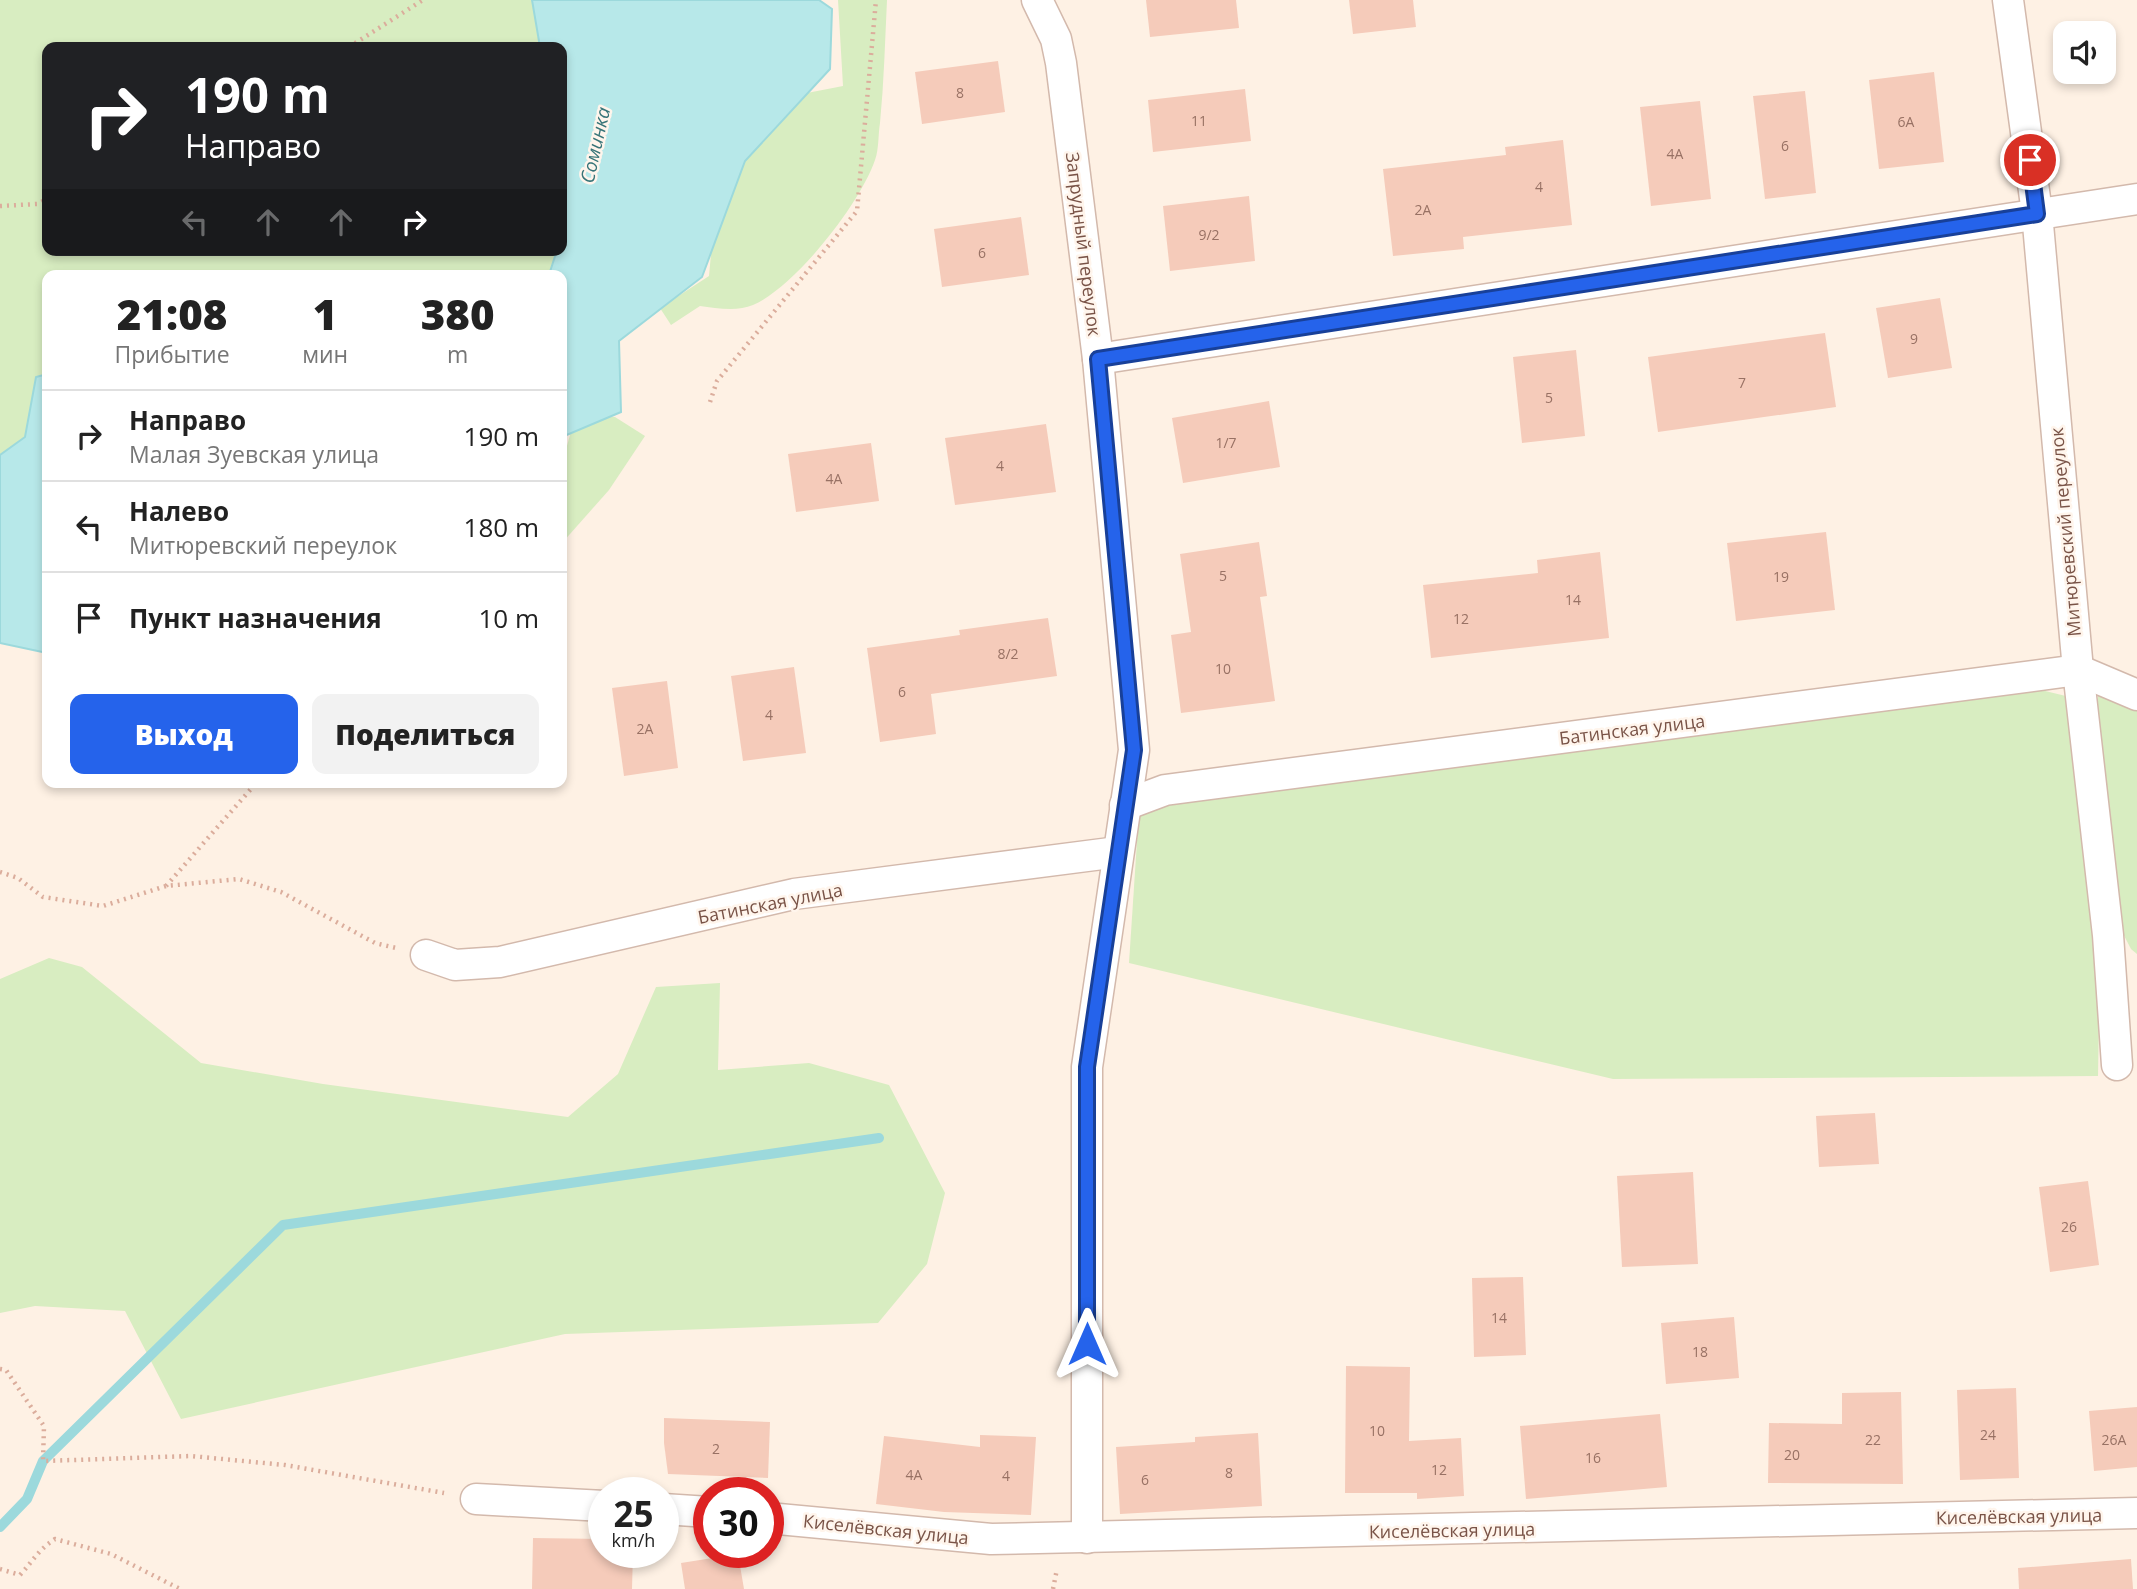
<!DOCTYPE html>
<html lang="ru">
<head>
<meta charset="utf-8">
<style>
	:root { --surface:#fff; --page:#f2f2f2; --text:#222; --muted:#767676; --line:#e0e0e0; --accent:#2563eb }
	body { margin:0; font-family:"Open Sans",sans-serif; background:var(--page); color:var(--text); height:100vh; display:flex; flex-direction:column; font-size:26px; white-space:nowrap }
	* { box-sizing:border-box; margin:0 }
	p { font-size:23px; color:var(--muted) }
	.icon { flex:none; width:38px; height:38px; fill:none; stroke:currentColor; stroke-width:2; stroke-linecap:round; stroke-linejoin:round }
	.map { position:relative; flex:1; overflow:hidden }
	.panel { position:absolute; left:42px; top:270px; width:525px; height:518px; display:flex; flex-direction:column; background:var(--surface); border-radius:14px; box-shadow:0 4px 10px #0003 }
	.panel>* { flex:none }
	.hud { position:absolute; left:42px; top:42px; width:525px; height:214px; border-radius:14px; box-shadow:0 4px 10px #0003; background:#202124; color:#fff; overflow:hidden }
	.controls { position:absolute; left:2053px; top:21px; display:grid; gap:14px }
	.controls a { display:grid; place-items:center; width:63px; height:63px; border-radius:14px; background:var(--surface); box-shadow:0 4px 10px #0003; font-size:35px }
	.speed { position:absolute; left:588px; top:1477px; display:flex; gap:14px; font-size:35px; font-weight:700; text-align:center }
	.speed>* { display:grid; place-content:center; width:91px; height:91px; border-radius:50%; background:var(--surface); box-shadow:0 4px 10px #0003; line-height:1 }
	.speed small { font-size:18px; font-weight:400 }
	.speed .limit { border:10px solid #d22; background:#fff; color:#111 }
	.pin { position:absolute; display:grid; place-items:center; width:60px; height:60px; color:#fff; margin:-30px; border:4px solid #fff; border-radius:50%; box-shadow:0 2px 7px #0007 }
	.me { position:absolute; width:77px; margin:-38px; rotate:0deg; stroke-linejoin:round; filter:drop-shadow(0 0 5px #0008) }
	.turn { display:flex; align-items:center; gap:24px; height:147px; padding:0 28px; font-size:32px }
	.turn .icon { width:91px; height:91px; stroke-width:2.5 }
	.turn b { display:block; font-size:49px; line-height:60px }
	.lanes { display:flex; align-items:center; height:66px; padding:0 28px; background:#0003; justify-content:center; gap:35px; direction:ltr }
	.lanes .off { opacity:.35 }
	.eta { display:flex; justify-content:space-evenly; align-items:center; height:119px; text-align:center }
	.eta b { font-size:42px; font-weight:800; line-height:49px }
	.cta { display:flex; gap:14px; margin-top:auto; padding:14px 28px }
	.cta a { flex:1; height:80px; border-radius:14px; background:var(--accent); color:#fff; font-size:28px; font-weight:800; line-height:80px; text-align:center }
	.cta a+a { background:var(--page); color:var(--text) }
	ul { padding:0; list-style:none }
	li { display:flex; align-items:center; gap:21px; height:91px; padding:0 28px; border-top:2px solid var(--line) }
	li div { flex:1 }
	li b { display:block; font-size:26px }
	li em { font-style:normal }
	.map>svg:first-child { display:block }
</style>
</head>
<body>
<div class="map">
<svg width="2137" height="1589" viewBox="0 0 2137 1589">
	<rect width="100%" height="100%" fill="#fef1e4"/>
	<g fill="#d8edc1">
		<polygon points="0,0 532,0 540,47 47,47 47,250 557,250 549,275 47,275 47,374 36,378 25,437 0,455"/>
		<path d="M838 0H887C885 41 884 82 880 123 878 135 879 149 875 160 860 204 795 287 753 305 737 312 716 308 700 306L671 325 660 308 709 276 714 221 745 150 807 93 843 86Z"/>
		<polygon points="576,413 615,417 645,436 609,490 562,543 562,464"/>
		<polygon points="2037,689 2074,698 2100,958 2098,1076 1613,1079 1129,963 1139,811 1167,797"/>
		<polygon points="2098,693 2137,709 2137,954 2131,949 2119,926 2098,762"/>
		<polygon points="49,958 82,967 201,1063 323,1084 568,1117 618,1074 656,987 720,983 718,1070 809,1063 889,1085 945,1193 927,1264 878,1323 565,1334 181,1419 125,1311 35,1306 0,1313 0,979"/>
	</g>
	<g fill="#b7e8e9" stroke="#9cd9dc" stroke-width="2">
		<polygon points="532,0 819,0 832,9 830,69 745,161 702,277 619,341 621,412 562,437 562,275 549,275 557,250 562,250 562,47 540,47"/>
		<polygon points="47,374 47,653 0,643 0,455 25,437 36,377"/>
	</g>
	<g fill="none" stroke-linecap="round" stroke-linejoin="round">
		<polyline stroke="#9cd9dc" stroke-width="10" points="0,1527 27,1499 43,1461 283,1225 879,1138"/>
	</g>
	<g fill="#f5cbba">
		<polygon points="1146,0 1236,0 1239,28 1150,37"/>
		<polygon points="1349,0 1413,0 1416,27 1353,34"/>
		<polygon points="998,61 1005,112 922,124 915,72"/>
		<polygon points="1934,72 1944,162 1879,169 1869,80"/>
		<polygon points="1245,89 1251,141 1153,152 1148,100"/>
		<polygon points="1805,91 1816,193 1765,199 1753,96"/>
		<polygon points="1700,101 1711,199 1651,206 1640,107"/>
		<polygon points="1563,140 1572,225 1463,237 1464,249 1393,256 1383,169 1506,155 1505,147"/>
		<polygon points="1249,196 1255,261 1170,271 1163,206"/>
		<polygon points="1021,217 1029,275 942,287 934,229"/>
		<polygon points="1940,298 1952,368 1888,378 1876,308"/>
		<polygon points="1825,333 1836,407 1658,432 1648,357"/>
		<polygon points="1576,350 1585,436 1522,443 1513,357"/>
		<polygon points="1269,401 1280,467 1183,483 1172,418"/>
		<polygon points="1046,424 1056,492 955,505 945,438"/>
		<polygon points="871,443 879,501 796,512 788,454"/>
		<polygon points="1826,532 1835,610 1736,621 1727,543"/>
		<polygon points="1259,542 1267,596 1260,597 1275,701 1181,713 1171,635 1191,632 1180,554"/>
		<polygon points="1600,552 1609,638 1431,658 1423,585 1538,573 1537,560"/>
		<polygon points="1048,618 1057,676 931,694 936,734 880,742 867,648 960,635 959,630"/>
		<polygon points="794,667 806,753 743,761 731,676"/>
		<polygon points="667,681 678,768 624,776 612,688"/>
		<polygon points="1875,1113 1879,1164 1819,1167 1816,1116"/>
		<polygon points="1693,1172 1698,1264 1622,1267 1617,1176"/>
		<polygon points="2088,1181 2099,1265 2050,1272 2039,1187"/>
		<polygon points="1523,1277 1526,1355 1474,1357 1472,1278"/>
		<polygon points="1734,1317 1739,1378 1666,1384 1661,1323"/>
		<polygon points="1346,1366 1410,1367 1409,1441 1461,1438 1464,1496 1417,1499 1417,1493 1345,1493"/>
		<polygon points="2016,1388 2019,1478 1960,1480 1957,1390"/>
		<polygon points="1901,1392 1903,1484 1768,1483 1769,1423 1842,1424 1842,1393"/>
		<polygon points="2137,1407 2137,1467 2094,1471 2089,1411"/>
		<polygon points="1660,1414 1667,1487 1526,1499 1520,1426"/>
		<polygon points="664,1418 770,1422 768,1478 668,1474 664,1443"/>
		<polygon points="1258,1433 1262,1506 1120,1514 1116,1447 1195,1442 1195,1437"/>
		<polygon points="980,1435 1036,1437 1031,1515 944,1512 876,1504 884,1436 980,1447"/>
		<polygon points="533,1538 604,1539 604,1552 633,1552 632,1589 532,1589"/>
		<polygon points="738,1554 744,1589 685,1589 681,1563"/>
		<polygon points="2131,1559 2133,1589 2019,1589 2018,1568"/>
	</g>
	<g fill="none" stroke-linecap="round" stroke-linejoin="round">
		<g stroke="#d3b9ac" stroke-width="33">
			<g id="minor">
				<polyline points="1037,0 1056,39 1061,63 1098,359 1134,750 1087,1067 1087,1538"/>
				<polyline points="2008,0 2037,213 2078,670 2108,935 2117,1065"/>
				<polyline points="1098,359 2137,199"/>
				<polyline points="1125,805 1165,790 2078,670 2137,695"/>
				<polyline points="426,955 455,965 500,962 794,894 1118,852"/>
				<polyline points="476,1499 604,1506"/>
				<polyline points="663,1509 709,1512"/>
				<polyline points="768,1518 991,1539 2137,1513"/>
			</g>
		</g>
		<g stroke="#dbad9c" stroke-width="4.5" stroke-dasharray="2 5" stroke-linecap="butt">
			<polyline points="349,47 423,0"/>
			<polyline points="0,206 37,204 47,199"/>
			<polyline points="710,402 717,381 857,211 876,0"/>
			<polyline points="0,872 18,878 43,897 103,906 166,886 239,879 281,892 375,943 396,948"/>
			<polyline points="166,886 257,782"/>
			<polyline points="0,1369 6,1370 44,1426 43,1461 191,1456 285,1465 444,1493"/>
			<path d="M0 1569 20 1575C33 1561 38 1550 55 1539L111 1554 180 1589"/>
			<polyline points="1053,1589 1057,1569"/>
		</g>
		<use href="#minor" stroke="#fff" stroke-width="30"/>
	</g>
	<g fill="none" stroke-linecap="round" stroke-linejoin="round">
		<g stroke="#184099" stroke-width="18">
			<polyline id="route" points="1087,1344 1087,1067 1134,750 1098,359 2037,214 2030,160"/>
		</g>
		<use href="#route" stroke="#2563eb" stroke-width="12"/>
	</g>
	<g text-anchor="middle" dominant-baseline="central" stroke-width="5" stroke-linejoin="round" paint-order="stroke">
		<g font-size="14" fill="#987164">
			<text x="960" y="92">8</text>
			<text x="1199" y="120">11</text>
			<text x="1906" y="121">6А</text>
			<text x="1785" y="145">6</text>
			<text x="1675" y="153">4А</text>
			<text x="1539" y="186">4</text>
			<text x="1423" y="209">2А</text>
			<text x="1209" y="234">9/2</text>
			<text x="982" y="252">6</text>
			<text x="1914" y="338">9</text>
			<text x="1742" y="382">7</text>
			<text x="1549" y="397">5</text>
			<text x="1226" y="442">1/7</text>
			<text x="1000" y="465">4</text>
			<text x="834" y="478">4А</text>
			<text x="1223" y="575">5</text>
			<text x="1781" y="576">19</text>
			<text x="1573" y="599">14</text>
			<text x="1461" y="618">12</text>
			<text x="1008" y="653">8/2</text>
			<text x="1223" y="668">10</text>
			<text x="902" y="691">6</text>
			<text x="769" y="714">4</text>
			<text x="645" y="728">2А</text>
			<text x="2069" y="1226">26</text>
			<text x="1499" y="1317">14</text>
			<text x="1700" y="1351">18</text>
			<text x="1377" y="1430">10</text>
			<text x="1988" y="1434">24</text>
			<text x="1873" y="1439">22</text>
			<text x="2114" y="1439">26А</text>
			<text x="716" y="1448">2</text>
			<text x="1792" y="1454">20</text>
			<text x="1593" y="1457">16</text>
			<text x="1439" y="1469">12</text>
			<text x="1229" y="1472">8</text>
			<text x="914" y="1474">4А</text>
			<text x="1006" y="1475">4</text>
			<text x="1145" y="1479">6</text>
		</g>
		<g font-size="18" fill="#795347" stroke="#fff5ec">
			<text transform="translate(1084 244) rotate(83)">Запрудный переулок</text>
			<text transform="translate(2065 532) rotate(-95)">Митюревский переулок</text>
			<text transform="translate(1632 729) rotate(-7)">Батинская улица</text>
			<text transform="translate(770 903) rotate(-11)">Батинская улица</text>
			<text transform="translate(2019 1516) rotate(-1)">Киселёвская улица</text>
			<text transform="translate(886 1529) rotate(6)">Киселёвская улица</text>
			<text transform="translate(1452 1530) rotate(-1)">Киселёвская улица</text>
		</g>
		<g font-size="19" font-style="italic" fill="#377478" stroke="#fff5ec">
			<text transform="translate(595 145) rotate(-77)">Соминка</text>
		</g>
	</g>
</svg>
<div class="controls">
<a><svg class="icon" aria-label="sound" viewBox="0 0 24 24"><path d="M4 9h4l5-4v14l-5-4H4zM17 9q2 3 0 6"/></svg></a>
</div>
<div class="speed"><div>25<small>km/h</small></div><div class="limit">30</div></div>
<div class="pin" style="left:2030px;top:160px;background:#d93025"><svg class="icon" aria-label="arrive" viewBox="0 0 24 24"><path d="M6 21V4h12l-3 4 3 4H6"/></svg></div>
<svg class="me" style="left:1087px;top:1344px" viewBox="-20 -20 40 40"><path d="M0-17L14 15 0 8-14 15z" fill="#2563eb" stroke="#fff" stroke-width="4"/></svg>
<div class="hud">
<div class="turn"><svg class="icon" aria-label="right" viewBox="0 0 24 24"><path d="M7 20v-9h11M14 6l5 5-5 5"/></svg><div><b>190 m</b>Направо</div></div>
<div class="lanes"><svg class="icon off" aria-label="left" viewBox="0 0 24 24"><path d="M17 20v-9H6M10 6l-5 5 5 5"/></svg><svg class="icon off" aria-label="ahead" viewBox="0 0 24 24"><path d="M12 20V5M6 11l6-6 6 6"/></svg><svg class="icon off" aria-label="ahead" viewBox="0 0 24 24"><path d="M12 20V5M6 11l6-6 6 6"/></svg><svg class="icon" aria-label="right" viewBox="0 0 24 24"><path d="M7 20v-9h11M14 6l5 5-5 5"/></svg></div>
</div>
<section class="panel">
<div class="eta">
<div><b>21:08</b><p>Прибытие</p></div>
<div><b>1</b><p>мин</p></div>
<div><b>380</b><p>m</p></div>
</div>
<ul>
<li><svg class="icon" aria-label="right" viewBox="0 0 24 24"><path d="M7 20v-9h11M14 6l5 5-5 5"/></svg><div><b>Направо</b><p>Малая Зуевская улица</p></div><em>190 m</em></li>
<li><svg class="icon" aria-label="left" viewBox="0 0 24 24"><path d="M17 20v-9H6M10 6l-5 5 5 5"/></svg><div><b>Налево</b><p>Митюревский переулок</p></div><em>180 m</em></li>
<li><svg class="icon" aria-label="arrive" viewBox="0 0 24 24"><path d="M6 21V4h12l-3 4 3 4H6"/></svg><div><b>Пункт назначения</b></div><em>10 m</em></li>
</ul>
<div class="cta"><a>Выход</a><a>Поделиться</a></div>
</section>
</div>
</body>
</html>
